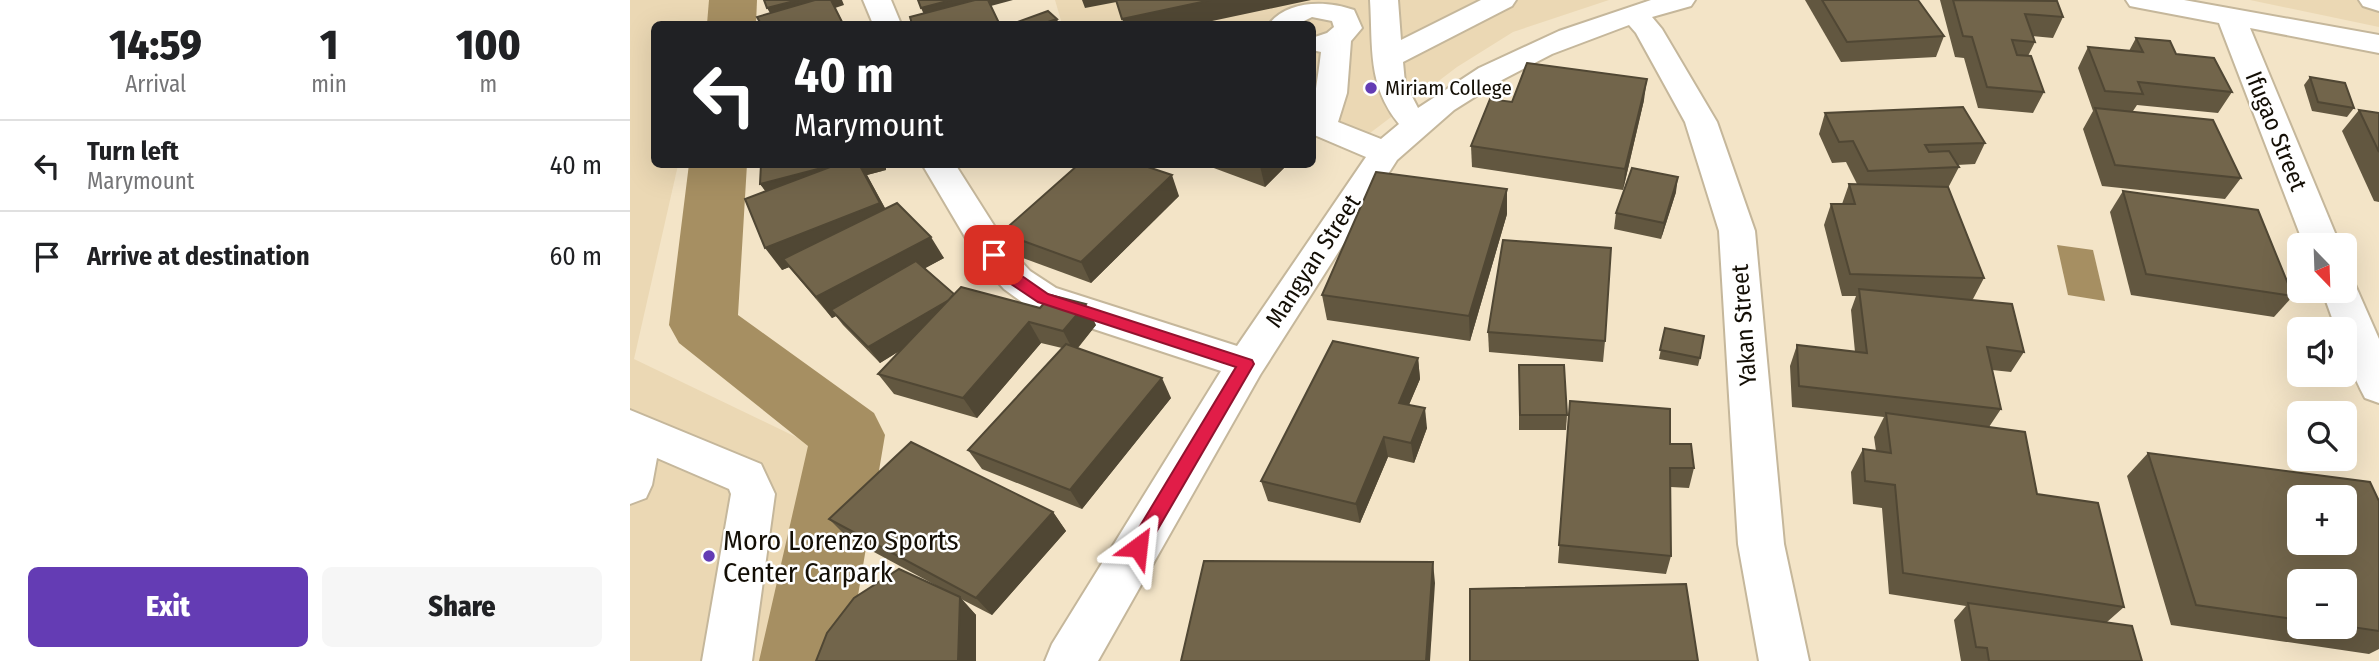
<!DOCTYPE html>
<html lang="en">
<head>
<meta charset="utf-8">
<style>
	:root { --surface:#fff; --page:#f6f6f6; --text:#202124; --muted:#757577; --line:#e0e0e0; --accent:#643cb4 }
	body { margin:0; font-family:"Fira Sans Condensed",sans-serif; background:var(--page); color:var(--text); height:100vh; display:flex; flex-direction:column; font-size:26px; white-space:nowrap }
	* { box-sizing:border-box; margin:0 }
	p { font-size:23px; color:var(--muted) }
	.icon { flex:none; width:38px; height:38px; fill:none; stroke:currentColor; stroke-width:2; stroke-linecap:round; stroke-linejoin:round }
	.map { position:relative; flex:1; overflow:hidden }
	.panel { display:flex; flex-direction:column; background:var(--surface); width:630px }
	.panel>* { flex:none }
	.hud { position:absolute; left:21px; top:21px; width:665px; height:147px; border-radius:10px; box-shadow:0 7px 28px #0002; background:#202124; color:#fff; overflow:hidden }
	.needle { width:46px; rotate:157deg }
	.buttons { position:absolute; left:1657px; top:233px; display:grid; gap:14px }
	.buttons a { display:grid; place-items:center; width:70px; height:70px; border-radius:10px; background:var(--surface); box-shadow:0 7px 28px #0002; font-size:35px }
	.pin { position:absolute; display:grid; place-items:center; width:60px; height:60px; color:#fff; margin:-30px; border-radius:14px; box-shadow:0 4px 10px #0006 }
	.me { position:absolute; width:77px; margin:-38px; rotate:30deg; stroke-linejoin:round; filter:drop-shadow(0 0 5px #0008) }
	.turn { display:flex; align-items:center; gap:24px; height:147px; padding:0 28px; font-size:32px }
	.turn .icon { width:91px; height:91px; stroke-width:2.5 }
	.turn b { display:block; font-size:49px; line-height:60px }
	.eta { display:flex; justify-content:space-evenly; align-items:center; height:119px; text-align:center }
	.eta b { font-size:42px; font-weight:800; line-height:49px }
	.button { display:flex; gap:14px; margin-top:auto; padding:14px 28px }
	.button a { flex:1; height:80px; border-radius:10px; background:var(--accent); color:#fff; font-size:28px; font-weight:800; line-height:80px; text-align:center }
	.button a+a { background:var(--page); color:var(--text) }
	ul { padding:0; list-style:none }
	li { display:flex; align-items:center; gap:21px; height:91px; padding:0 28px; border-top:2px solid var(--line) }
	li div { flex:1 }
	li b { display:block; font-size:26px }
	li em { font-style:normal }
	main { display:flex; flex:1; min-height:0 }
	.map>svg:first-child { display:block }
</style>
</head>
<body>
<main>
<section class="panel">
<div class="eta">
<div><b>14:59</b><p>Arrival</p></div>
<div><b>1</b><p>min</p></div>
<div><b>100</b><p>m</p></div>
</div>
<ul>
<li><svg class="icon" aria-label="left" viewBox="0 0 24 24"><path d="M17 20v-9H6M10 6l-5 5 5 5"/></svg><div><b>Turn left</b><p>Marymount</p></div><em>40 m</em></li>
<li><svg class="icon" aria-label="arrive" viewBox="0 0 24 24"><path d="M6 21V4h12l-3 4 3 4H6"/></svg><div><b>Arrive at destination</b></div><em>60 m</em></li>
</ul>
<div class="button"><a>Exit</a><a>Share</a></div>
</section>
<div class="map">
<svg width="1749" height="661" viewBox="0 0 1749 661">
	<rect width="100%" height="100%" fill="#f3e4c7"/>
	<g fill="#ebd8b4">
		<polygon points="0,0 86,0 80,24 24,24 24,164 48,165 4,359 189,448 165,661 0,661"/>
		<polygon points="425,0 979,0 883,32 827,67 719,149 683,137 682,24 432,24"/>
		<polygon points="1620,0 1749,0 1749,27"/>
	</g>
	<polygon fill="#a68f62" points="1427,245 1463,250 1475,301 1438,295"/>
	<g fill="none" stroke-linecap="round" stroke-linejoin="round">
		<g fill="#a68f62" fill-rule="evenodd">
			<polygon points="79,0 127,0 126,24 77,24"/>
			<polygon points="59,164 117,164 108,315 244,413 255,435 217,661 129,661 178,446 49,343 39,325"/>
		</g>
		<g stroke="#c5b79b" stroke-width="4">
			<g id="minor">
				<polygon points="233,0 261,0 271,24 243,24"/>
				<path d="M740 0H768L771 40 851 0H886L882 6 773 62 775 83 788 108 849 68 929 31 1021 0H1065L1061 6 1022 17 1032 29 1087 122 1125 231 1154 544 1179 661H1129L1108 544 1089 231 1055 122 1006 33 999 25 922 54 870 81 824 110 767 160 630 375 468 661H415L422 644 591 371 400 308 374 289 351 264 292 164H325L377 246 400 271 426 288 607 346 736 157 682 134C682 106 688 80 691 52L682 50V38L697 33 704 27 702 21 682 17 668 24H639C658 0 696 0 724 10L732 28 721 41 717 93 708 122 751 139 769 124C737 85 743 47 740 0Z"/>
				<polygon points="1496,0 1554,0 1749,35 1749,53 1620,28 1710,245 1674,245 1589,23 1510,8 1500,6"/>
				<polygon points="1729,0 1749,0 1749,11 1733,6"/>
				<path d="M1715 278 1723 280 1749 339V403L1735 398C1723 376 1715 354 1715 329H1706L1692 290H1715Z"/>
				<polygon points="0,410 131,464 145,494 122,661 72,661 101,494 99,489 27,458 22,485 16,498 0,504"/>
			</g>
		</g>
		<use href="#minor" fill="#fff" fill-rule="evenodd"/>
	</g>
	<g fill="#625740" fill-rule="evenodd">
		<polygon points="1175,0 1288,0 1314,36 1306,57 1211,62"/>
		<polygon points="1310,0 1323,0 1433,17 1423,38 1402,36 1405,42 1398,56 1414,92 1403,113 1348,108 1334,58 1325,57"/>
		<polygon points="1506,38 1546,54 1602,92 1588,113 1507,105 1503,111 1611,178 1595,199 1472,186 1453,129 1463,111 1448,68 1458,47 1499,51"/>
		<polygon points="1680,77 1724,108 1717,117 1682,111 1674,85"/>
		<polygon points="1014,100 993,190 842,167 841,146"/>
		<polygon points="1729,110 1749,113 1749,202 1744,201 1712,131"/>
		<polygon points="1195,113 1355,143 1345,164 1327,165 1329,167 1318,188 1354,278 1343,299 1328,299 1394,352 1381,372 1362,370 1371,409 1359,427 1407,494 1494,607 1477,622 1512,661 1331,661 1324,620 1336,606 1259,594 1252,508 1223,504 1221,472 1233,449 1246,451 1244,437 1254,417 1162,407 1160,366 1167,345 1225,352 1221,310 1226,296 1212,296 1194,225 1201,204 1212,204 1219,184 1227,184 1216,162 1202,163 1189,134"/>
		<polygon points="573,164 658,164 635,187"/>
		<polygon points="256,170 237,175 255,208 314,258 295,268 324,294 466,325 448,348 541,398 452,509 352,469 338,450 432,348 411,343 347,418 264,394 248,374 269,351 250,363 213,325 206,316 202,318 159,267 152,270 136,191 130,184"/>
		<polygon points="1493,191 1663,296 1644,317 1501,295 1480,212"/>
		<polygon points="1046,192 1031,239 984,229 986,213"/>
		<polygon points="549,196 461,283 382,254 371,233"/>
		<polygon points="877,214 840,341 697,320 692,295"/>
		<polygon points="1035,328 1070,358 1068,366 1029,359"/>
		<polygon points="858,332 975,341 973,362 859,352"/>
		<polygon points="788,358 790,379 779,405 797,428 784,463 758,457 730,523 638,501 631,481"/>
		<polygon points="889,380 937,415 936,430 889,430"/>
		<polygon points="940,401 1040,444 1064,468 1059,488 1041,487 1041,556 1036,574 928,563"/>
		<path d="M1518 453 1749 501V649L1739 654 1541 625 1497 476ZM1670 581 1715 626H1670Z"/>
		<polygon points="423,512 436,531 362,615 331,599 346,615 346,661 186,661 320,593 218,538 199,519"/>
	</g>
	<g fill="#504734">
		<polygon points="168,0 212,0 214,5 205,8 214,24 146,23 137,8"/>
		<polygon points="321,0 383,0 298,23 291,8"/>
		<polygon points="452,0 497,0 455,8"/>
		<polygon points="581,0 681,0 568,24 494,24 492,19"/>
		<polygon points="427,19 429,24 412,24"/>
		<polygon points="1017,79 1014,100 993,190 995,169"/>
		<polygon points="207,164 256,164 256,170 237,175 264,225 152,270 135,248 142,200 130,184"/>
		<polygon points="631,164 658,164 635,187 630,166"/>
		<polygon points="542,175 549,196 461,283 451,262"/>
		<polygon points="1048,177 1046,192 1031,239 1034,223"/>
		<polygon points="877,189 877,214 840,341 839,316"/>
		<polygon points="301,237 314,258 207,316 201,310 206,316 202,318 186,297"/>
		<polygon points="325,296 335,311 250,363 238,347"/>
		<polygon points="456,304 466,325 444,352 433,331"/>
		<polygon points="399,322 411,343 347,418 333,398"/>
		<polygon points="788,358 790,379 771,423 769,403"/>
		<polygon points="532,378 541,398 452,509 440,490"/>
		<polygon points="795,408 797,428 784,463 781,443"/>
		<polygon points="754,437 758,457 730,523 726,504"/>
		<polygon points="423,512 436,531 362,615 346,598"/>
		<polygon points="803,562 805,583 800,661 796,661"/>
		<polygon points="330,597 346,615 346,661 328,661"/>
	</g>
	<g fill="#72654b" stroke="#504734" stroke-width="2" fill-rule="evenodd">
		<polygon points="134,0 168,0 137,8"/>
		<polygon points="185,0 201,0 213,24 131,24 127,17"/>
		<polygon points="288,0 321,0 291,8"/>
		<polygon points="345,0 358,0 369,23 364,24 282,24 280,17"/>
		<polygon points="486,0 581,0 492,19"/>
		<polygon points="1192,0 1288,0 1314,36 1217,42"/>
		<polygon points="1323,0 1427,1 1433,17 1395,14 1405,42 1382,40 1387,55 1401,56 1414,92 1357,87 1342,37 1333,36"/>
		<polygon points="418,11 427,19 412,24 382,24"/>
		<polygon points="1506,38 1540,41 1546,54 1584,58 1602,92 1508,82 1513,94 1475,91 1458,47 1513,52"/>
		<polygon points="897,63 1017,79 995,169 841,146 860,99 882,102"/>
		<polygon points="1680,77 1715,83 1724,108 1688,102"/>
		<polygon points="1333,107 1355,143 1295,145 1299,152 1319,151 1329,167 1238,171 1223,141 1209,142 1195,113"/>
		<polygon points="1465,108 1583,120 1611,178 1485,165"/>
		<polygon points="1729,110 1749,113 1749,152"/>
		<polygon points="131,164 207,164 130,184"/>
		<polygon points="208,164 229,164 250,203 135,248 115,199"/>
		<polygon points="449,164 509,164 542,175 451,262 371,233"/>
		<polygon points="1002,168 1048,177 1034,223 986,213"/>
		<polygon points="746,172 877,189 839,316 692,295"/>
		<polygon points="1219,184 1318,187 1354,278 1220,274 1201,204 1225,204"/>
		<polygon points="1493,191 1628,210 1663,296 1516,274"/>
		<polygon points="267,203 301,237 186,297 153,259"/>
		<polygon points="873,240 981,248 975,341 858,332"/>
		<polygon points="286,261 324,294 319,300 238,347 201,310"/>
		<polygon points="331,287 410,308 421,295 456,304 433,331 399,322 333,398 248,374"/>
		<polygon points="1229,289 1382,304 1394,352 1357,347 1371,409 1169,386 1167,345 1237,353"/>
		<polygon points="1035,328 1074,336 1070,358 1030,350"/>
		<polygon points="703,341 788,358 769,403 795,408 781,443 754,437 726,504 631,481"/>
		<polygon points="436,344 532,378 440,490 338,450"/>
		<polygon points="889,365 934,365 937,415 890,415"/>
		<polygon points="940,401 1040,409 1040,444 1061,444 1064,468 1040,468 1041,556 929,545"/>
		<polygon points="1256,413 1395,432 1407,494 1468,503 1494,607 1273,573 1265,485 1235,481 1233,449 1261,453"/>
		<polygon points="281,442 423,512 346,598 199,519"/>
		<path d="M1518 453 1740 482 1749 501V631L1715 626V581H1670V620L1566 605ZM1670 497H1715V542H1670Z"/>
		<polygon points="574,561 803,562 796,661 551,661"/>
		<polygon points="269,569 330,597 328,661 186,661 197,633 224,598"/>
		<polygon points="1056,584 1068,661 840,661 840,589"/>
		<polygon points="1338,603 1502,626 1512,661 1359,661 1357,648 1346,647"/>
	</g>
	<polygon fill="#e11d48" stroke="#92132f" stroke-width="2" points="364,250 369,252 392,276 418,294 622,360 624,364 514,553 508,555 501,553 498,547 501,541 606,367 408,302 381,284 359,259 356,255"/>
	<g fill="#643cb4" stroke="#fff" stroke-width="2.5">
		<circle cx="741" cy="88" r="7"/>
		<circle cx="79" cy="556" r="7"/>
	</g>
	<g text-anchor="middle" dominant-baseline="central" stroke-width="5" stroke-linejoin="round" paint-order="stroke">
		<g font-size="21" fill="#130e05" stroke="#fff" text-anchor="start">
			<text x="755" y="88">Miriam College</text>
		</g>
		<g font-size="24" fill="#130e05" stroke="#fff">
			<text transform="translate(1646 131) rotate(68)">Ifugao Street</text>
			<text transform="translate(683 261) rotate(-57)">Mangyan Street</text>
			<text transform="translate(1114 325) rotate(-94)">Yakan Street</text>
		</g>
		<g font-size="28" fill="#130e05" stroke="#fff" text-anchor="start">
			<text x="93" y="540">Moro Lorenzo Sports<tspan x="93" dy="32">Center Carpark</tspan></text>
		</g>
	</g>
</svg>
<div class="buttons">
<a><svg class="needle" viewBox="-14 -14 28 28"><path d="M0-13l5 13h-10z" fill="#e53935"/><path d="M0 13l5-13h-10z" fill="#757577"/></svg></a>
<a><svg class="icon" aria-label="sound" viewBox="0 0 24 24"><path d="M4 9h4l5-4v14l-5-4H4zM17 9q2 3 0 6"/></svg></a>
<a><svg class="icon" aria-label="search" viewBox="0 0 24 24"><circle cx="10" cy="10" r="6"/><path d="M15 15l6 6"/></svg></a>
<a>+</a>
<a>−</a>
</div>
<div class="pin" style="left:364px;top:255px;background:#d93025"><svg class="icon" aria-label="arrive" viewBox="0 0 24 24"><path d="M6 21V4h12l-3 4 3 4H6"/></svg></div>
<svg class="me" style="left:508px;top:547px" viewBox="-20 -20 40 40"><path d="M0-17L14 15 0 8-14 15z" fill="#e11d48" stroke="#fff" stroke-width="4"/></svg>
<div class="hud">
<div class="turn"><svg class="icon" aria-label="left" viewBox="0 0 24 24"><path d="M17 20v-9H6M10 6l-5 5 5 5"/></svg><div><b>40 m</b>Marymount</div></div>
</div>
</div>
</main>
</body>
</html>
